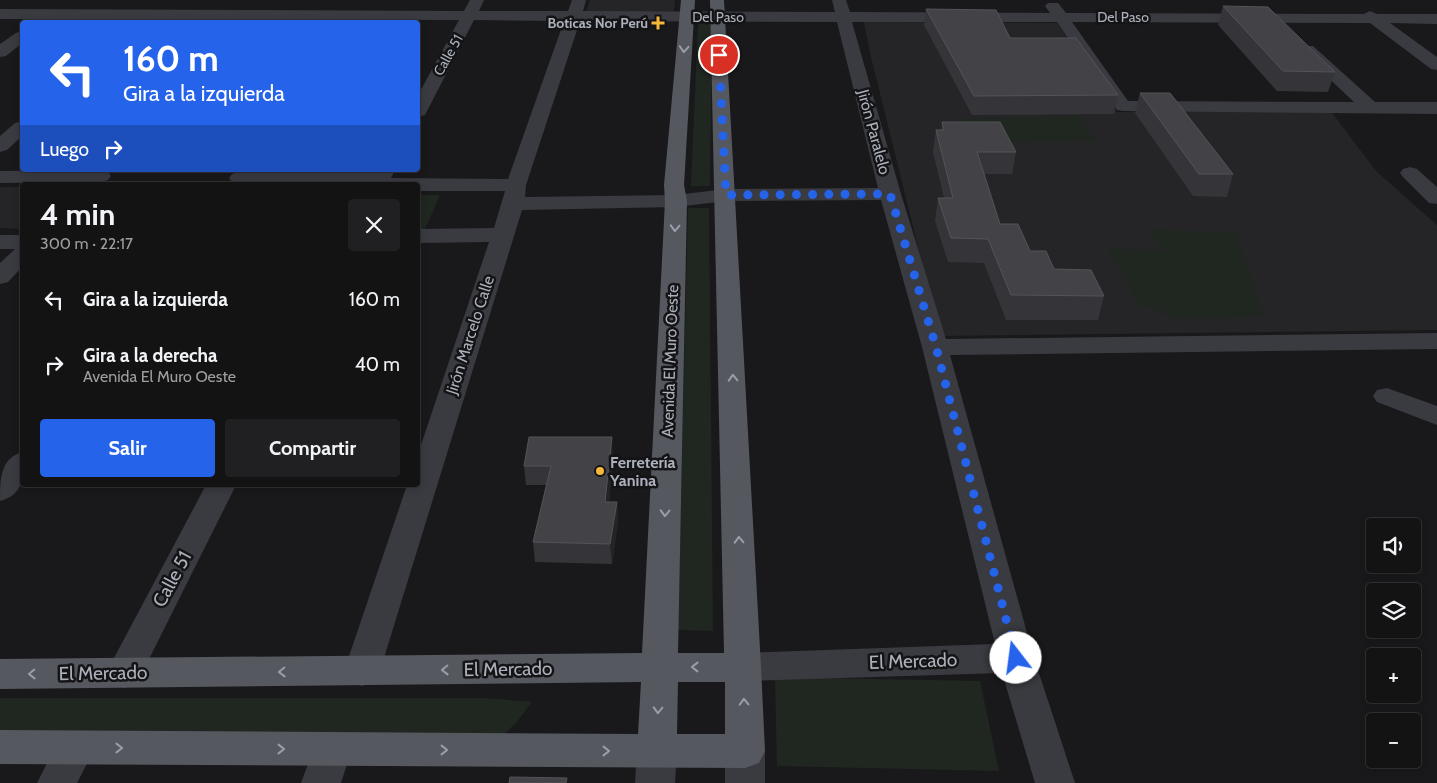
<!DOCTYPE html>
<html lang="es">
<head>
<meta charset="utf-8">
<style>
	:root { --surface:#131314; --page:#202022; --text:#f1f3f6; --muted:#9d9ea0; --line:#323234; --accent:#2563eb }
	body { margin:0; font-family:Cabin,sans-serif; background:var(--page); color:var(--text); height:100vh; display:flex; flex-direction:column; font-size:19px; white-space:nowrap }
	* { box-sizing:border-box; margin:0 }
	p { font-size:16px; color:var(--muted) }
	.icon { flex:none; width:28px; height:28px; fill:none; stroke:currentColor; stroke-width:2; stroke-linecap:round; stroke-linejoin:round }
	.map { position:relative; flex:1; overflow:hidden }
	.drawer { position:absolute; left:20px; top:182px; width:400px; height:305px; display:flex; flex-direction:column; background:var(--surface); border-radius:5px; box-shadow:0 2px 8px #0003,0 0 0 1px var(--line) }
	.drawer>* { flex:none }
	.hud { position:absolute; left:20px; top:20px; width:400px; height:152px; border-radius:5px; box-shadow:0 2px 8px #0003,0 0 0 1px var(--line); background:#2563eb; color:#fff; overflow:hidden }
	.fabs { position:absolute; left:1366px; top:518px; display:grid; gap:10px }
	.fabs a { display:grid; place-items:center; width:55px; height:55px; border-radius:5px; background:var(--surface); box-shadow:0 2px 8px #0003,0 0 0 1px var(--line); font-size:25px }
	.pin { position:absolute; display:grid; place-items:center; width:42px; height:42px; color:#fff; margin:-21px; border:2px solid #fff; border-radius:50%; box-shadow:0 1px 5px #0007 }
	.me { position:absolute; width:55px; margin:-28px; rotate:345deg; stroke-linejoin:round; filter:drop-shadow(0 0 4px #0008) }
	.turn { display:flex; align-items:center; gap:18px; height:105px; padding:0 20px; font-size:22px }
	.turn .icon { width:65px; height:65px; stroke-width:2.5 }
	.turn b { display:block; font-size:35px; line-height:42px }
	.then { display:flex; align-items:center; height:48px; padding:0 20px; background:#0003; gap:10px; font-size:19px }
	.round { display:grid; place-items:center; flex:none; width:52px; height:52px; border-radius:5px; background:var(--page) }
	.head { display:flex; align-items:center; justify-content:space-between; height:85px; padding:0 20px }
	h1 { font-size:30px; font-weight:700; line-height:38px }
	.action { display:flex; gap:10px; margin-top:auto; padding:10px 20px }
	.action a { flex:1; height:58px; border-radius:5px; background:var(--accent); color:#fff; font-size:20px; font-weight:700; line-height:58px; text-align:center }
	.action a+a { background:var(--page); color:var(--text) }
	ul { padding:0; list-style:none }
	li { display:flex; align-items:center; gap:15px; height:65px; padding:0 20px }
	li div { flex:1 }
	li b { display:block; font-size:19px }
	li em { font-style:normal }
	.map>svg:first-child { display:block }
</style>
</head>
<body>
<div class="map">
<svg width="1437" height="783" viewBox="0 0 1437 783">
	<rect width="100%" height="100%" fill="#19191b"/>
	<g fill="#252528">
		<polygon points="590,0 675,0 674,11 586,12"/>
		<polygon points="864,22 1057,23 1117,112 1330,110 1376,171 1437,225 1437,330 940,336 870,53"/>
		<polygon points="0,187 22,187 22,229 0,228"/>
	</g>
	<g fill="#1f2720">
		<polygon points="698,24 712,24 710,186 691,186"/>
		<polygon points="1079,116 1096,140 976,142 958,119"/>
		<polygon points="418,195 440,195 425,229 418,229"/>
		<polygon points="688,208 709,208 713,631 678,630"/>
		<polygon points="1148,230 1236,232 1264,316 1177,319 1137,302 1108,248 1163,251"/>
		<polygon points="775,677 980,681 999,771 777,766"/>
		<polygon points="0,698 486,698 532,702 515,724 498,739 0,735"/>
	</g>
	<g fill="none" stroke-linecap="round" stroke-linejoin="round">
		<g fill="#3a3b40" fill-rule="evenodd">
			<path d="M470 0H484L479 11H568L572 0H586L583 11 835 12 832 0H846L850 12 1050 13 1045 6 1048 3H1058L1066 13 1364 14 1370 11 1377 14H1437V24L1390 23 1437 57V70L1431 69 1370 23 1072 22 1128 101 1354 102 1301 52 1299 49 1301 46H1313L1375 102H1437V114L1123 111 1117 110 1057 22H852L901 194 946 339 1437 333V349L950 355 1034 658 1075 783H1035L1002 673 743 681 730 677 725 667 730 657 743 653 995 644 922 347 881 200 726 201 676 207 522 210 380 671 375 681 362 686 349 681 344 671 407 485H418V454L489 242 418 243V229L494 228 505 191H418V185L239 184 232 182 229 178 232 174 239 172 373 173 375 170H395L391 178 508 179 564 21 474 20 427 111 425 115 418 117V95L459 20 0 19V9L464 11ZM580 21 837 22 878 188 726 189 676 195 525 197 526 185Z"/>
			<polygon points="22,31 22,43 6,56 0,57 0,44 16,33"/>
			<polygon points="22,121 22,136 7,150 0,152 0,136 15,123"/>
			<polygon points="1410,167 1417,169 1437,187 1437,204 1429,203 1403,177 1400,173 1403,169"/>
			<polygon points="102,170 108,172 111,176 108,180 101,182 0,183 0,171"/>
			<polygon points="0,235 22,235 22,267 8,282 0,284 0,263 15,249 0,249"/>
			<polygon points="1387,388 1437,406 1437,425 1377,402 1373,396 1377,390"/>
			<path d="M22 452C25 474 24 495 0 501 0 479 0 459 22 452Z"/>
			<polygon points="206,485 236,485 137,683 124,688 111,683 106,673"/>
			<polygon points="75,731 89,736 95,748 77,783 37,783 61,736"/>
			<polygon points="332,732 346,737 352,749 341,783 301,783 318,737"/>
			<polygon points="657,734 671,739 677,751 675,783 635,783 637,751 643,739"/>
			<polygon points="745,734 759,739 765,751 765,783 725,783 725,751 731,739"/>
		</g>
		<path fill="#565860" fill-rule="evenodd" d="M681 0H695L684 185 687 201 678 653H724L710 0H724L761 667 765 751 759 763 745 768 0 764V730L638 734 641 682 0 689V659L642 653 665 201 664 185ZM678 682H725V734H677Z"/>
	</g>
	<g fill="#353539">
		<polygon points="1223,6 1335,72 1328,92 1277,91 1218,25"/>
		<polygon points="926,9 1010,38 1118,95 1114,114 972,115 924,25"/>
		<polygon points="1140,93 1233,174 1227,197 1193,196 1135,113"/>
		<polygon points="942,122 1016,152 1012,174 984,174 1000,224 1030,251 1054,269 1104,296 1098,320 1006,320 984,263 948,262 935,221 938,198 944,198 933,152 936,130 941,130"/>
		<polygon points="613,456 609,502 617,502 618,521 612,564 535,562 533,542 546,485 526,485 524,466"/>
	</g>
	<g fill="#242427">
		<polygon points="612,437 613,456 607,521 605,502"/>
		<polygon points="617,502 618,521 612,564 610,544"/>
	</g>
	<g fill="#424247" stroke="#525459">
		<polygon points="1223,6 1268,7 1335,72 1283,71"/>
		<polygon points="926,9 996,10 1010,38 1076,38 1118,95 974,96"/>
		<polygon points="1140,93 1170,93 1233,174 1199,174"/>
		<polygon points="942,122 1000,122 1016,152 977,152 1000,224 1018,224 1030,251 1046,251 1054,269 1091,270 1104,296 1011,295 988,239 951,238 938,198 953,198 936,130 944,130"/>
		<polygon points="529,437 612,437 605,502 617,502 610,544 533,542 551,466 524,466"/>
		<polygon points="510,777 567,778 566,783 509,783"/>
	</g>
	<defs><path id="oneway-chevron" d="M-2-3.5L2.5 0L-2 3.5" fill="none" stroke-width="1.6" stroke-linecap="round" stroke-linejoin="round" transform="scale(1.25)"/></defs>
	<g stroke="#9a9ea9">
		<use href="#oneway-chevron" transform="translate(684 49) rotate(94)"/>
		<use href="#oneway-chevron" transform="translate(675 228) rotate(92)"/>
		<use href="#oneway-chevron" transform="translate(733 378) rotate(-92)"/>
		<use href="#oneway-chevron" transform="translate(665 513) rotate(92)"/>
		<use href="#oneway-chevron" transform="translate(739 540) rotate(-92)"/>
		<use href="#oneway-chevron" transform="translate(695 667) rotate(-180)"/>
		<use href="#oneway-chevron" transform="translate(445 670) rotate(179)"/>
		<use href="#oneway-chevron" transform="translate(282 672) rotate(179)"/>
		<use href="#oneway-chevron" transform="translate(32 674) rotate(179)"/>
		<use href="#oneway-chevron" transform="translate(744 702) rotate(-91)"/>
		<use href="#oneway-chevron" transform="translate(658 710) rotate(92)"/>
		<use href="#oneway-chevron" transform="translate(119 748)"/>
		<use href="#oneway-chevron" transform="translate(281 749)"/>
		<use href="#oneway-chevron" transform="translate(444 750)"/>
		<use href="#oneway-chevron" transform="translate(606 751)"/>
	</g>
	<g fill="none" stroke-linecap="round" stroke-linejoin="round">
		<polyline stroke="#2563eb" stroke-width="9" stroke-dasharray="0 16.2" points="719,55 726,195 890,194 936,347 1016,658"/>
	</g>
	<g fill="#f5b838" stroke="#141416" stroke-width="2">
		<path d="M655.5 15.5h5v5h5v5h-5v5h-5v-5h-5v-5h5z"/>
		<circle cx="600" cy="471" r="5"/>
	</g>
	<g text-anchor="middle" dominant-baseline="central" stroke-width="5" stroke-linejoin="round" paint-order="stroke">
		<g font-size="14" fill="#abb0bb" stroke="#141416">
			<text x="718" y="17">Del Paso</text>
			<text x="1123" y="17">Del Paso</text>
			<text transform="translate(448 55) rotate(-61)">Calle 51</text>
		</g>
		<g font-size="14" font-weight="bold" fill="#abb0bb" stroke="#141416" text-anchor="end">
			<text x="648" y="23">Boticas Nor Perú</text>
		</g>
		<g font-size="16" fill="#abb0bb" stroke="#141416">
			<text transform="translate(874 132) rotate(75)">Jirón Paralelo</text>
			<text transform="translate(470 335) rotate(-72)">Jirón Marcelo Calle</text>
			<text transform="translate(670 361) rotate(-88)">Avenida El Muro Oeste</text>
		</g>
		<g font-size="16" font-weight="bold" fill="#abb0bb" stroke="#141416" text-anchor="start">
			<text x="610" y="462">Ferretería<tspan x="610" dy="18">Yanina</tspan></text>
		</g>
		<g font-size="19" fill="#abb0bb" stroke="#141416">
			<text transform="translate(172 579) rotate(-62)">Calle 51</text>
			<text transform="translate(913 661) rotate(-2)">El Mercado</text>
			<text transform="translate(508 669) rotate(-1)">El Mercado</text>
			<text transform="translate(103 673) rotate(-1)">El Mercado</text>
		</g>
	</g>
</svg>
<div class="fabs">
<a><svg class="icon" aria-label="sound" viewBox="0 0 24 24"><path d="M4 9h4l5-4v14l-5-4H4zM17 9q2 3 0 6"/></svg></a>
<a><svg class="icon" aria-label="layers" viewBox="0 0 24 24"><path d="M12 4l9 5-9 5-9-5zM3 14l9 5 9-5"/></svg></a>
<a>+</a>
<a>−</a>
</div>
<div class="pin" style="left:719px;top:55px;background:#d93025"><svg class="icon" aria-label="arrive" viewBox="0 0 24 24"><path d="M6 21V4h12l-3 4 3 4H6"/></svg></div>
<svg class="me" style="left:1016px;top:658px" viewBox="-20 -20 40 40"><circle r="19" fill="#fff"/><path d="M0-13L10 11 0 6-10 11z" fill="#2563eb"/></svg>
<div class="hud">
<div class="turn"><svg class="icon" aria-label="left" viewBox="0 0 24 24"><path d="M17 20v-9H6M10 6l-5 5 5 5"/></svg><div><b>160 m</b>Gira a la izquierda</div></div>
<div class="then">Luego<svg class="icon" aria-label="right" viewBox="0 0 24 24"><path d="M7 20v-9h11M14 6l5 5-5 5"/></svg></div>
</div>
<section class="drawer">
<div class="head"><div><h1>4 min</h1><p>300 m · 22:17</p></div><a class="round"><svg class="icon" aria-label="close" viewBox="0 0 24 24"><path d="M6 6l12 12M18 6L6 18"/></svg></a></div>
<ul>
<li><svg class="icon" aria-label="left" viewBox="0 0 24 24"><path d="M17 20v-9H6M10 6l-5 5 5 5"/></svg><div><b>Gira a la izquierda</b></div><em>160 m</em></li>
<li><svg class="icon" aria-label="right" viewBox="0 0 24 24"><path d="M7 20v-9h11M14 6l5 5-5 5"/></svg><div><b>Gira a la derecha</b><p>Avenida El Muro Oeste</p></div><em>40 m</em></li>
</ul>
<div class="action"><a>Salir</a><a>Compartir</a></div>
</section>
</div>
</body>
</html>
